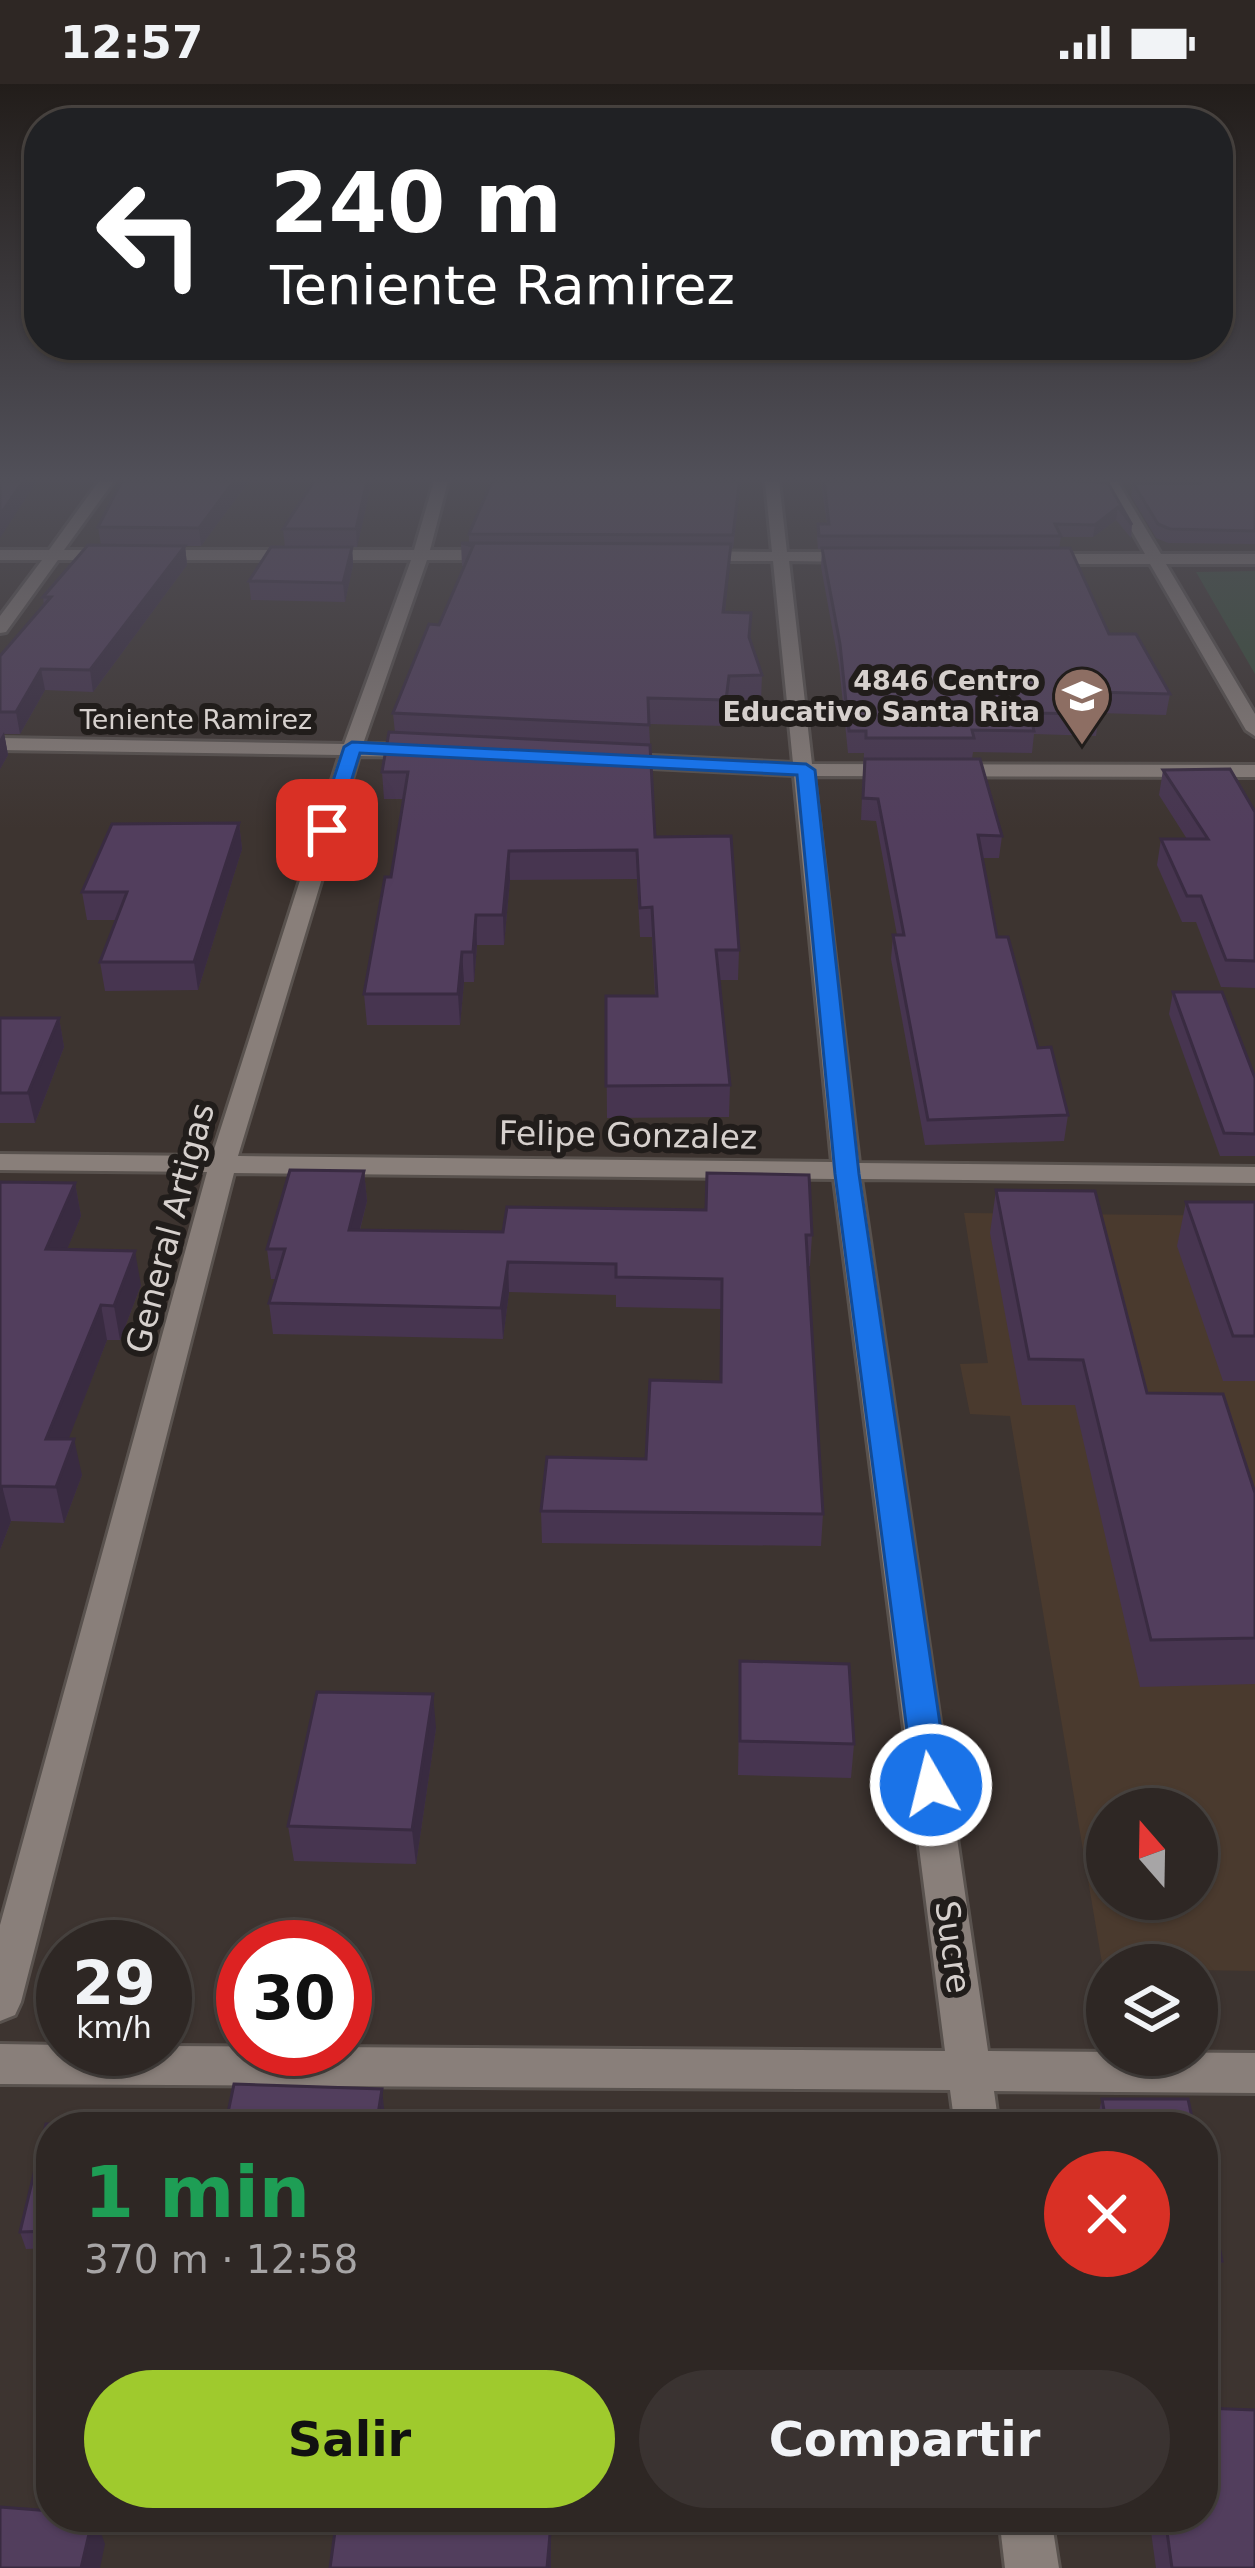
<!DOCTYPE html>
<html lang="es">
<head>
<meta charset="utf-8">
<style>
	:root { --surface:#2e2724; --page:#3a3331; --text:#f1f3f6; --muted:#a7a5a6; --line:#494441; --accent:#9fca2d }
	body { margin:0; font-family:"DejaVu Sans",sans-serif; background:var(--page); color:var(--text); height:100vh; display:flex; flex-direction:column; font-size:45px; white-space:nowrap }
	* { box-sizing:border-box; margin:0 }
	p { font-size:39px; color:var(--muted) }
	.icon { flex:none; width:66px; height:66px; fill:none; stroke:currentColor; stroke-width:2; stroke-linecap:round; stroke-linejoin:round }
	.map { position:relative; flex:1; overflow:hidden }
	.details { position:absolute; left:36px; top:2028px; width:1182px; height:420px; display:flex; flex-direction:column; background:var(--surface); border-radius:48px; box-shadow:0 3px 9px #0004,0 0 0 3px var(--line) }
	.details>* { flex:none }
	.guide { position:absolute; left:24px; top:24px; width:1209px; height:252px; border-radius:48px; box-shadow:0 3px 9px #0004,0 0 0 3px var(--line); background:#202124; color:#fff; overflow:hidden }
	.needle { width:78px; rotate:340deg }
	.fabs { position:absolute; left:1086px; top:1704px; display:grid; gap:24px }
	.fabs a { display:grid; place-items:center; width:132px; height:132px; border-radius:50%; background:var(--surface); box-shadow:0 3px 9px #0004,0 0 0 3px var(--line); font-size:60px }
	.speed { position:absolute; left:36px; top:1836px; display:flex; gap:24px; font-size:60px; font-weight:700; text-align:center }
	.speed>* { display:grid; place-content:center; width:156px; height:156px; border-radius:50%; background:var(--surface); box-shadow:0 3px 9px #0004,0 0 0 3px var(--line); line-height:1 }
	.speed small { font-size:30px; font-weight:400 }
	.speed .limit { border:18px solid #d22; background:#fff; color:#111 }
	.pin { position:absolute; display:grid; place-items:center; width:102px; height:102px; color:#fff; margin:-51px; border-radius:24px; box-shadow:0 6px 18px #0006 }
	.me { position:absolute; width:132px; margin:-66px; rotate:352deg; stroke-linejoin:round; filter:drop-shadow(0 0 9px #0008) }
	.turn { display:flex; align-items:center; gap:42px; height:252px; padding:0 48px; font-size:54px }
	.turn .icon { width:156px; height:156px; stroke-width:2.5 }
	.turn b { display:block; font-size:84px; line-height:102px }
	.round { display:grid; place-items:center; flex:none; width:126px; height:126px; border-radius:63px; background:var(--page) }
	.head { display:flex; align-items:center; justify-content:space-between; height:204px; padding:0 48px }
	h1 { font-size:72px; font-weight:600; line-height:90px; color:#1e9e55 }
	.primary-button { display:flex; gap:24px; margin-top:auto; padding:24px 48px }
	.primary-button a { flex:1; height:138px; border-radius:72px; background:var(--accent); color:#111; font-size:48px; font-weight:600; line-height:138px; text-align:center }
	.primary-button a+a { background:var(--page); color:var(--text) }
	.status { display:flex; justify-content:space-between; align-items:center; height:84px; padding:0 60px; background:var(--surface); direction:ltr }
	.status svg { height:33px; fill:currentColor }
	.map>svg:first-child { display:block }
</style>
</head>
<body>
<div class="status"><b>12:57</b><svg viewBox="0 0 49 12"><path d="M0 12V9h3v3zM5 12V6h3v6zM10 12V3h3v9zM15 12V0h3v12zM26 1h20v11H26zM47 4h2v5h-2z"/></svg></div>
<div class="map">
<svg width="1255" height="2484" viewBox="0 0 1255 2484">
	<rect width="100%" height="100%" fill="#3d3430"/>
	<path fill="#4a3a2e" fill-rule="evenodd" d="M964 1129 1255 1132V1887L1197 1886V1881H1107L1103 1885 1010 1332 970 1330 960 1280 988 1279ZM1107 1725H1197V1815H1107Z"/>
	<polygon fill="#384e39" points="1255,487 1255,590 1196,488"/>
	<g fill="none" stroke-linecap="round" stroke-linejoin="round">
		<g stroke="#59524e" stroke-width="6">
			<g id="minor">
				<polygon points="99,397 114,397 64,466 414,466 434,397 448,397 430,466 498,466 506,471 498,476 427,476 363,660 426,661 436,667 426,673 359,672 238,1072 832,1078 794,691 612,682 602,676 612,670 793,679 773,477 690,477 682,472 690,467 772,468 765,397 779,397 787,468 858,468 866,473 858,478 789,477 812,680 1255,681 1255,693 814,692 859,1079 1255,1083 1255,1099 861,1095 988,1967 1255,1969 1255,2009 994,2007 999,2043 955,2043 950,2006 0,2000 0,1960 63,1961 63,1965 165,1962 945,1967 834,1095 234,1089 21,1918 15,1931 0,1937 0,1841 207,1088 0,1086 0,1070 212,1072 340,671 0,666 0,654 344,660 411,476 58,476 6,548 0,549 0,532 42,476 0,476 0,466 49,466"/>
				<polygon points="1103,397 1117,397 1161,470 1255,470 1255,480 1166,480 1255,630 1255,652 1246,646 1150,480 1038,480 1030,475 1038,470 1145,470"/>
				<polygon points="999,2433 1051,2433 1059,2484 1005,2484"/>
			</g>
		</g>
		<use href="#minor" fill="#897f7a" fill-rule="evenodd"/>
	</g>
	<g fill="#473550">
		<polygon points="249,397 201,462 185,462 187,481 93,608 45,606 20,650 4,650 8,671 0,685 0,572 44,521 43,513 101,461 98,443"/>
		<polygon points="372,397 357,463 285,463 283,445"/>
		<polygon points="821,397 1068,397 1108,399 1132,441 1131,454 1116,436 1093,453 1061,453 1059,464 1109,550 1170,610 1166,631 1099,629 1096,652 1034,650 1032,669 973,668 972,675 1002,752 999,774 982,774 997,853 1038,964 1068,1031 1064,1057 925,1061 891,875 893,851 897,851 876,737 861,736 864,669 848,669 839,581 821,483 822,465 818,465 817,453 818,440 827,440"/>
		<polygon points="1189,397 1255,397 1255,460 1168,459 1156,454 1131,412 1133,399 1190,399"/>
		<polygon points="739,414 733,464 731,464 725,528 750,556 762,591 761,616 728,617 725,642 649,640 655,753 739,866 738,896 719,896 730,1001 729,1033 607,1034 606,912 655,912 652,853 640,853 637,795 510,796 504,861 477,861 474,898 464,898 460,941 367,941 364,910 391,793 404,715 384,715 382,688 395,649 393,629 439,541 464,482 462,482 461,459 469,459 469,450"/>
		<polygon points="352,463 353,481 345,518 251,516 249,497"/>
		<polygon points="1163,686 1255,728 1255,904 1221,903 1196,838 1182,838 1157,781 1161,755 1187,755 1159,711"/>
		<polygon points="239,739 242,765 198,906 105,907 100,878 116,836 87,836 82,808"/>
		<polygon points="1173,908 1255,994 1255,1072 1220,1072 1169,930"/>
		<polygon points="0,934 59,934 64,963 35,1039 0,1039"/>
		<polygon points="364,1087 367,1117 360,1146 812,1151 810,1182 808,1182 823,1430 821,1462 542,1459 541,1427 646,1375 720,1298 721,1225 616,1223 616,1211 509,1208 503,1255 273,1250 269,1219 276,1195 271,1195 267,1165"/>
		<polygon points="0,1098 75,1099 81,1132 67,1165 141,1201 120,1256 107,1256 68,1355 82,1391 64,1439 11,1437 0,1466"/>
		<polygon points="996,1106 1147,1309 1255,1409 1255,1600 1140,1603 1075,1321 1022,1321 990,1149"/>
		<polygon points="1186,1118 1255,1118 1255,1297 1223,1297 1177,1162"/>
		<polygon points="740,1577 854,1660 851,1694 738,1691"/>
		<polygon points="436,1644 416,1780 294,1777 288,1742"/>
		<polygon points="1102,2015 1194,2043 1095,2043"/>
		<polygon points="51,2043 51,2164 26,2165 20,2148"/>
		<polygon points="1203,2086 1222,2177 1211,2210 1203,2210"/>
		<polygon points="1149,2433 1203,2433 1255,2484 1156,2484"/>
	</g>
	<g fill="#392b41">
		<polygon points="23,397 37,397 0,454 0,431"/>
		<polygon points="234,397 249,397 201,462 199,444"/>
		<polygon points="367,397 372,397 357,463 356,445"/>
		<polygon points="1118,423 1116,436 1093,453 1095,441"/>
		<polygon points="731,460 730,482 722,552 723,528"/>
		<polygon points="185,462 187,481 93,608 90,586"/>
		<polygon points="352,463 353,481 345,518 343,499"/>
		<polygon points="41,585 45,606 20,650 16,628"/>
		<polygon points="4,648 8,671 0,685 0,655"/>
		<polygon points="239,739 242,765 198,906 194,878"/>
		<polygon points="509,767 510,796 504,861 503,831"/>
		<polygon points="476,831 477,861 474,898 473,868"/>
		<polygon points="462,868 464,898 460,941 458,910"/>
		<polygon points="59,934 64,963 35,1039 28,1009"/>
		<polygon points="364,1087 367,1117 352,1176 349,1146"/>
		<polygon points="75,1099 81,1132 53,1199 46,1165"/>
		<polygon points="135,1167 141,1201 120,1256 114,1222"/>
		<polygon points="508,1178 509,1208 503,1255 501,1224"/>
		<polygon points="101,1221 107,1256 55,1390 46,1355"/>
		<polygon points="74,1355 82,1391 64,1439 56,1403"/>
		<polygon points="2,1402 11,1437 0,1466 0,1408"/>
		<polygon points="433,1610 436,1644 416,1780 412,1746"/>
		<polygon points="382,2005 386,2043 376,2043"/>
		<polygon points="93,2433 95,2433 105,2460 100,2484 81,2484"/>
		<polygon points="551,2439 551,2484 547,2484"/>
	</g>
	<g fill="#523e5d" stroke="#392b41" stroke-width="3">
		<polygon points="0,397 23,397 0,431"/>
		<polygon points="122,397 234,397 199,444 98,443"/>
		<polygon points="314,397 367,397 356,445 283,445"/>
		<polygon points="492,397 739,397 739,401 733,451 469,450"/>
		<polygon points="824,397 1068,397 1108,399 1132,441 1118,423 1095,441 1055,440 1061,452 819,452 818,440 829,440"/>
		<polygon points="1199,397 1255,397 1255,447 1170,445 1158,440 1133,399 1200,399"/>
		<polygon points="461,459 731,460 723,528 751,529 749,553 762,591 729,592 726,616 648,614 649,641 393,629 429,540 439,541 473,462"/>
		<polygon points="88,461 185,462 90,586 41,585 16,628 0,628 0,572 51,513 43,513"/>
		<polygon points="271,463 352,463 343,499 249,497"/>
		<polygon points="822,464 1070,464 1109,550 1136,550 1170,610 1093,608 1100,630 1030,629 1034,647 972,646 974,654 866,654 866,647 849,647 840,560"/>
		<polygon points="389,648 650,661 655,753 731,752 739,866 716,866 730,1001 606,1002 606,912 657,912 652,823 640,824 637,766 509,767 503,831 476,831 473,868 462,868 458,910 364,910 385,793 391,793 408,688 382,688"/>
		<polygon points="865,675 980,675 1002,752 978,751 997,853 1008,853 1038,964 1051,963 1068,1031 928,1036 893,851 904,851 878,715 863,714"/>
		<polygon points="1230,685 1255,728 1255,877 1226,876 1201,812 1187,812 1161,755 1208,755 1163,686"/>
		<polygon points="239,739 194,878 100,878 127,808 82,808 112,740"/>
		<polygon points="1173,908 1222,908 1255,994 1255,1050 1224,1049"/>
		<polygon points="0,934 59,934 28,1009 0,1009"/>
		<polygon points="290,1086 364,1087 349,1146 503,1148 507,1123 706,1126 707,1089 809,1091 812,1151 806,1151 823,1430 541,1427 547,1373 646,1375 650,1296 721,1298 722,1195 616,1193 616,1180 508,1178 501,1224 269,1219 285,1165 267,1165"/>
		<polygon points="0,1098 75,1099 46,1165 135,1167 114,1222 101,1221 46,1355 74,1355 56,1403 2,1402 0,1408"/>
		<polygon points="996,1106 1095,1107 1147,1309 1223,1310 1255,1409 1255,1554 1151,1556 1083,1276 1029,1275"/>
		<polygon points="1186,1118 1255,1118 1255,1252 1233,1252"/>
		<polygon points="740,1577 849,1580 854,1660 740,1657"/>
		<polygon points="317,1608 433,1610 412,1746 288,1742"/>
		<polygon points="234,2000 382,2005 376,2043 225,2043"/>
		<polygon points="1102,2015 1188,2015 1194,2043 1107,2043"/>
		<polygon points="103,2039 103,2043 51,2043 51,2147 20,2148 46,2040"/>
		<polygon points="1203,2086 1222,2177 1203,2177"/>
		<polygon points="1203,2324 1255,2326 1255,2484 1172,2484 1165,2433 1203,2433"/>
		<polygon points="0,2423 51,2427 51,2433 93,2433 81,2484 0,2484"/>
		<polygon points="337,2433 436,2433 551,2439 547,2484 330,2484"/>
	</g>
	<linearGradient id="sky" x2="0" y2="1"><stop stop-color="#221d1a"/><stop offset="0.53" stop-color="#515059"/><stop offset="1" stop-color="#515059" stop-opacity="0"/></linearGradient>
	<rect width="1255" height="745" fill="url(#sky)"/>
	<polygon fill="#1a73e8" stroke="#114b97" stroke-width="3" points="352,658 806,680 815,686 859,1090 949,1701 944,1711 931,1715 919,1711 914,1701 835,1090 797,691 360,669 336,746 320,750 317,746 344,663"/>
	<defs>
		<g id="school-pin" transform="scale(3)"><path d="M0 17L-7.5 6A9.5 9.5 0 1 1 7.5 6Z" fill="#8d6e63" stroke="#211d1b"/><path d="M0-5L7-2L0 1L-7-2ZM-4 1L0 2.5L4 1V4Q0 6-4 4Z" fill="#fff"/></g>
	</defs>
	<g fill-rule="evenodd">
		<use href="#school-pin" x="1082" y="612"/>
	</g>
	<g text-anchor="middle" dominant-baseline="central" stroke-width="12" stroke-linejoin="round" paint-order="stroke">
		<g font-size="27" font-weight="bold" fill="#d6d0cd" stroke="#211d1b" text-anchor="end">
			<text x="1040" y="596">4846 Centro<tspan x="1040" dy="31">Educativo Santa Rita</tspan></text>
		</g>
		<g font-size="27" fill="#d6d0cd" stroke="#211d1b">
			<text x="196" y="635">Teniente Ramirez</text>
		</g>
		<g font-size="33" fill="#d6d0cd" stroke="#211d1b">
			<text transform="translate(628 1051) rotate(1)">Felipe Gonzalez</text>
			<text transform="translate(170 1144) rotate(-75)">General Artigas</text>
			<text transform="translate(953 1863) rotate(82)">Sucre</text>
		</g>
	</g>
</svg>
<div class="fabs">
<a><svg class="needle" viewBox="-14 -14 28 28"><path d="M0-13l5 13h-10z" fill="#e53935"/><path d="M0 13l5-13h-10z" fill="#a7a5a6"/></svg></a>
<a><svg class="icon" aria-label="layers" viewBox="0 0 24 24"><path d="M12 4l9 5-9 5-9-5zM3 14l9 5 9-5"/></svg></a>
</div>
<div class="speed"><div>29<small>km/h</small></div><div class="limit">30</div></div>
<div class="pin" style="left:327px;top:746px;background:#d93025"><svg class="icon" aria-label="arrive" viewBox="0 0 24 24"><path d="M6 21V4h12l-3 4 3 4H6"/></svg></div>
<svg class="me" style="left:931px;top:1701px" viewBox="-20 -20 40 40"><circle r="17" fill="#1a73e8" stroke="#fff" stroke-width="3"/><path d="M0-11L8 9 0 5-8 9z" fill="#fff"/></svg>
<div class="guide">
<div class="turn"><svg class="icon" aria-label="left" viewBox="0 0 24 24"><path d="M17 20v-9H6M10 6l-5 5 5 5"/></svg><div><b>240 m</b>Teniente Ramirez</div></div>
</div>
<section class="details">
<div class="head"><div><h1>1 min</h1><p>370 m · 12:58</p></div><a class="round" style="background:#d93025;color:#fff"><svg class="icon" aria-label="close" viewBox="0 0 24 24"><path d="M6 6l12 12M18 6L6 18"/></svg></a></div>
<div class="primary-button"><a>Salir</a><a>Compartir</a></div>
</section>
</div>
</body>
</html>
